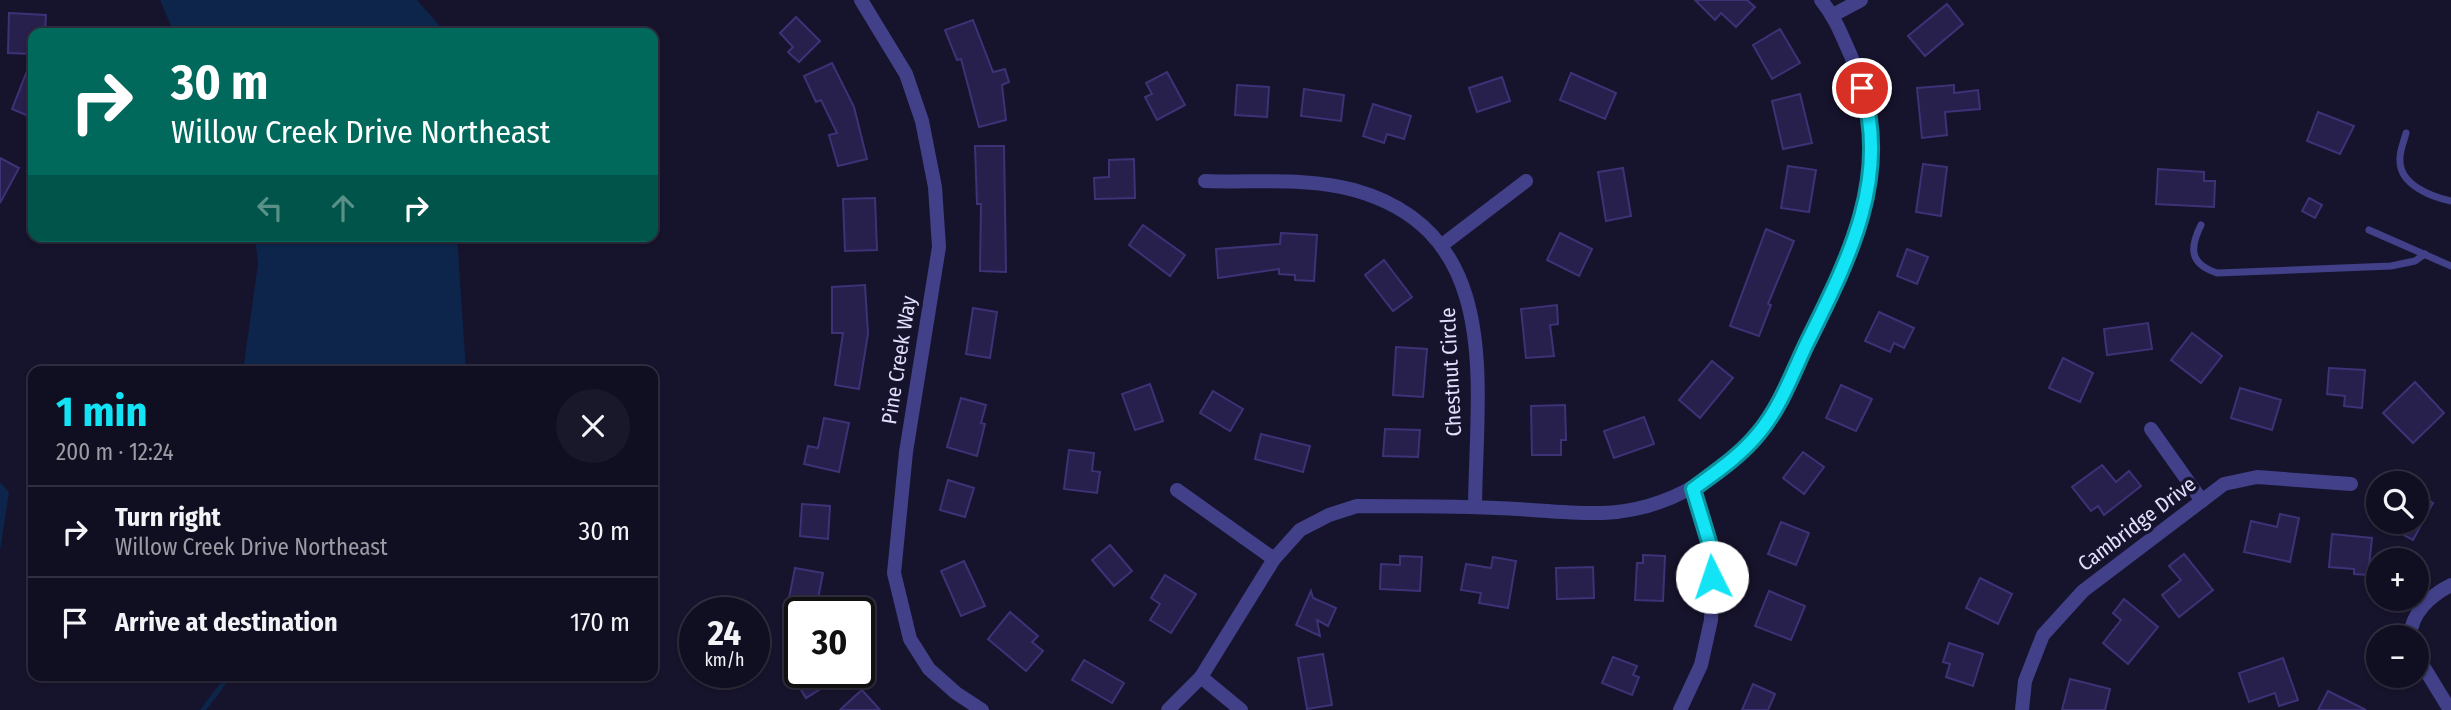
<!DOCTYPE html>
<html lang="en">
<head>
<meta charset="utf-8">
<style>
	:root { --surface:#100e21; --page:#19172a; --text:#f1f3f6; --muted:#9c9ca5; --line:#302e3f; --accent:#12e4f6 }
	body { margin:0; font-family:"Fira Sans Condensed",sans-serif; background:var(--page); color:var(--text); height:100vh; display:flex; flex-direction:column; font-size:26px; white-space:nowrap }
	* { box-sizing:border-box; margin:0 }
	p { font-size:23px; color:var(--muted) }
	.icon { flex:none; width:38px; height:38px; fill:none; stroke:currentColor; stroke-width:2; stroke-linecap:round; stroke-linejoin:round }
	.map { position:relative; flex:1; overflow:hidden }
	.panel { position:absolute; left:28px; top:366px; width:630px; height:315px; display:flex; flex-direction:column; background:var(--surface); border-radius:14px; box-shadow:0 2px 5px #0004,0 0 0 2px var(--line) }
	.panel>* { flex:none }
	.top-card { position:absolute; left:28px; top:28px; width:630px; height:214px; border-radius:14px; box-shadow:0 2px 5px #0004,0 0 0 2px var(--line); background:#00695c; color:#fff; overflow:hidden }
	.controls { position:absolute; left:2366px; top:471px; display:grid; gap:14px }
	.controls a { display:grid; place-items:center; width:63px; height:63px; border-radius:50%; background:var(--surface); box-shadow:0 2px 5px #0004,0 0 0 2px var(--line); font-size:35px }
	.speed { position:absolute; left:679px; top:597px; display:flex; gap:14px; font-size:35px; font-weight:700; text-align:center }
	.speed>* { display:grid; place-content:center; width:91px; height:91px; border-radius:50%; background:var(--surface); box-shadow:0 2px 5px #0004,0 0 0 2px var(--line); line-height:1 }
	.speed small { font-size:18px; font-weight:400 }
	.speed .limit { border:4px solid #111; border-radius:10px; background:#fff; color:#111 }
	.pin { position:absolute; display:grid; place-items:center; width:60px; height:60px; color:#fff; margin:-30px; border:4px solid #fff; border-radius:50%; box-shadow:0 2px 7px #0007 }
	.me { position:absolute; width:77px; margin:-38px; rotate:356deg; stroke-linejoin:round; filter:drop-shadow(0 0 5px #0008) }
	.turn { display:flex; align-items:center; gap:24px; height:147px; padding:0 28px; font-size:32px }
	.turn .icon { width:91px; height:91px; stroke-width:2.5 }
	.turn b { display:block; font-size:49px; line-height:60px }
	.lanes { display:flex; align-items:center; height:66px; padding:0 28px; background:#0003; justify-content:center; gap:35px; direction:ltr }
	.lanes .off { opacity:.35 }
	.round { display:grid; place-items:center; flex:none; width:74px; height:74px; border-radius:37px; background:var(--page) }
	.overview { display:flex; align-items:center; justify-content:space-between; height:119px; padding:0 28px }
	h1 { font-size:42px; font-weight:700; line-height:52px; color:var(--accent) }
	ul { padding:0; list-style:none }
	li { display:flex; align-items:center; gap:21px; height:91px; padding:0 28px; border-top:2px solid var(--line) }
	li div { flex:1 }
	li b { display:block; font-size:26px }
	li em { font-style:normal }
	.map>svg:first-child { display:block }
</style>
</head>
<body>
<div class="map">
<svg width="2451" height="710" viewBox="0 0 2451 710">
	<rect width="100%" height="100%" fill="#16132c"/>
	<g fill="#0d254a">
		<polygon points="160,0 417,0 446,33 174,33"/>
		<polygon points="255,236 457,236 466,371 243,371 258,264"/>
		<polygon points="0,482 9,492 0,551"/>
	</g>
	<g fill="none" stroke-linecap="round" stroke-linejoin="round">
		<polyline stroke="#0d254a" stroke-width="5" points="203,710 229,676"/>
	</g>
	<g fill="#271f4c" stroke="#3e3277" stroke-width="2">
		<polygon points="1695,0 1747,0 1755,7 1736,27 1721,13 1715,20"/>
		<polygon points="1947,4 1963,24 1925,56 1908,36"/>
		<polygon points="9,13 46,15 45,33 33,33 33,54 8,53"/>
		<polygon points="796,17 820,41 799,62 788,52 793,47 780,33"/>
		<polygon points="973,20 993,72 1005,69 1009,82 1002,85 1006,120 979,127 961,59 957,60 945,30"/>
		<polygon points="1780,29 1800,63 1772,79 1753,45"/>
		<polygon points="33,56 33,118 12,109"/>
		<polygon points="832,63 854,107 867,159 838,166 829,135 837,133 821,100 816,102 804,76"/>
		<polygon points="1167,72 1185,105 1157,120 1145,97 1152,94 1146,83"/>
		<polygon points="1571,73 1616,93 1605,119 1560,100"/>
		<polygon points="1502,77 1510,101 1477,112 1469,88"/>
		<polygon points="1237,85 1269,87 1267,117 1235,115"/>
		<polygon points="1954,85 1954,93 1978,90 1980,109 1945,112 1947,135 1922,138 1917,88"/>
		<polygon points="1304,89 1344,95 1341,121 1301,116"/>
		<polygon points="1800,94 1812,143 1783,149 1772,101"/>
		<polygon points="1373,104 1411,116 1404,139 1387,134 1384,143 1363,136"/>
		<polygon points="2318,112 2354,126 2340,154 2307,141"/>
		<polygon points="975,146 1004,146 1006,272 980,271 981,204 977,204"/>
		<polygon points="0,158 19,168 0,203"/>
		<polygon points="1134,159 1135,198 1095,199 1094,178 1109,177 1109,160"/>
		<polygon points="1923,164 1947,167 1941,216 1916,212"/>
		<polygon points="1788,166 1816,170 1809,212 1781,208"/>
		<polygon points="1623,168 1631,216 1606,221 1598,172"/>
		<polygon points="2158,169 2204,172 2204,181 2215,181 2214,207 2156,204"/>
		<polygon points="875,198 877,250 845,251 843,199"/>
		<polygon points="2309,198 2322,205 2315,218 2302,211"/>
		<polygon points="1143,225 1185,255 1170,276 1129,245"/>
		<polygon points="1766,229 1794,241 1768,304 1771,305 1759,336 1730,326"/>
		<polygon points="1281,233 1317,235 1314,281 1295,280 1295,275 1279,274 1279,269 1218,278 1216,249 1280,244"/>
		<polygon points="1560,233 1592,249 1579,276 1547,260"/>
		<polygon points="1907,249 1928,257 1917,284 1897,276"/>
		<polygon points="1384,260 1412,297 1393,311 1365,275"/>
		<polygon points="865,285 868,334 859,389 835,385 843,333 832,333 832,287"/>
		<polygon points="1557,305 1558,324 1550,325 1554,356 1526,358 1521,309"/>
		<polygon points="973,308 997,312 990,358 966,354"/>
		<polygon points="1879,312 1914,328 1904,348 1894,343 1890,352 1865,341"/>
		<polygon points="2148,323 2152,349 2107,355 2104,329"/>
		<polygon points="2192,333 2222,356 2201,383 2171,360"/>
		<polygon points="1396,347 1427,349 1423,397 1393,395"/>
		<polygon points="2063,358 2093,373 2080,402 2049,388"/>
		<polygon points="1712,361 1733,378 1700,418 1679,400"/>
		<polygon points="2329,368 2365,370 2362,408 2344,406 2345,396 2327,394"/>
		<polygon points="2415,382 2444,413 2413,443 2383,413"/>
		<polygon points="1150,384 1163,421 1135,430 1122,394"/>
		<polygon points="1841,385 1872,399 1856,431 1826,418"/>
		<polygon points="2240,388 2281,400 2272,430 2231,418"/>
		<polygon points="1213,391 1243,409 1230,431 1200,413"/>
		<polygon points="961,398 986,405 981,423 985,424 977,456 947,447"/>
		<polygon points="1565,405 1566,440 1561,440 1561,455 1532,455 1531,406"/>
		<polygon points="1644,417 1654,444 1614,458 1604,431"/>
		<polygon points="824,418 849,423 839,472 804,464 808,446 818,448"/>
		<polygon points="1385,429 1420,430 1418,457 1383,456"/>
		<polygon points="1261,434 1310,446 1303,472 1255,459"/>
		<polygon points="1069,450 1094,453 1092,471 1100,472 1097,493 1064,489"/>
		<polygon points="1803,452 1824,467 1804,494 1783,478"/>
		<polygon points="2102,465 2116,482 2129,471 2141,486 2104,515 2098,506 2091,511 2072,487"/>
		<polygon points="948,480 974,488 965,517 940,510"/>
		<polygon points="2417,494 2433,503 2413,540 2379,522 2417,522"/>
		<polygon points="802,504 830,506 828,539 800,536"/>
		<polygon points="2280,514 2299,518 2290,562 2244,552 2251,521 2277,527"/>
		<polygon points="1781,522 1809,533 1796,565 1768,554"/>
		<polygon points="2332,534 2372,538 2368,575 2354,574 2354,569 2329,567"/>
		<polygon points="1110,545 1132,571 1114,586 1092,560"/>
		<polygon points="2184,554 2213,590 2179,617 2162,595 2181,580 2169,566"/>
		<polygon points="1643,555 1665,556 1663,601 1635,600 1637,563 1643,563"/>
		<polygon points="1400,556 1422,557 1420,591 1380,589 1381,564 1400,565"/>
		<polygon points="1493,557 1516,561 1508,608 1479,603 1481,593 1461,590 1466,564 1491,568"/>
		<polygon points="964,561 985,606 961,616 941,571"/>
		<polygon points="1593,567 1594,598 1557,599 1556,568"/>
		<polygon points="795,568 823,573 817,604 789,598"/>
		<polygon points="1165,575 1196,594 1171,633 1150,620 1160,604 1151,598"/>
		<polygon points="1980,578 2012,594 1998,624 1966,608"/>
		<polygon points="1311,591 1313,598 1336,608 1328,626 1317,620 1320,636 1296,625"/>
		<polygon points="1769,591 1805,606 1791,640 1755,626"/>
		<polygon points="2124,599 2158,627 2128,664 2103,643 2121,620 2113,613"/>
		<polygon points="1010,612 1038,636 1032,642 1043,651 1026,671 988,639"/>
		<polygon points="1949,643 1983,654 1973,686 1946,677 1950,664 1943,662"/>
		<polygon points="1323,654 1332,705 1307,709 1298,658"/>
		<polygon points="1613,657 1637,666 1633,675 1639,677 1632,695 1602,683"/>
		<polygon points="2283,658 2298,700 2279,706 2275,693 2249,702 2239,673"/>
		<polygon points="1084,660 1124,683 1112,703 1072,680"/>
		<polygon points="790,672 847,672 806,698"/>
		<polygon points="2070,679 2110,689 2105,710 2062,710"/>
		<polygon points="1753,684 1775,694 1768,710 1742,710"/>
		<polygon points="862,690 880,710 840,710 855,696"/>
		<polygon points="2328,691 2366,710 2318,710"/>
	</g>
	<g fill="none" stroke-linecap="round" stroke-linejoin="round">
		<g stroke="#414089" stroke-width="7">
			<path d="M2406 133C2404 141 2399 152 2400 161 2400 185 2432 197 2451 201"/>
			<path d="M2201 225C2189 249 2190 264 2217 273L2391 266 2415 261 2425 254"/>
			<polyline points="2369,230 2451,266"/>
		</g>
		<g stroke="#414089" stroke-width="14">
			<polyline points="861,0 906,74 922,121 935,187 939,247 906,452 894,573 910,639 929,669 956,693 982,710"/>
			<polyline points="1833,15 1861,0"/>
			<path d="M1205 181C1253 183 1308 177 1354 190 1505 232 1476 386 1475 507"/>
			<polyline points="1442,245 1526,181"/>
			<polyline points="2151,429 2202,501"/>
			<polyline points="1177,490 1274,559"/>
			<path d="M2410 637C2411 613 2431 595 2451 585"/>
			<polyline points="2417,656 2450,710"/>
			<polyline points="1201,677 1241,710"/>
			<path d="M1168 710 1201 677 1274 559 1300 530 1329 515 1357 506C1403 506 1450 506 1496 508 1531 509 1568 514 1603 513 1674 510 1730 470 1773 415 1827 302 1908 184 1851 56 1842 36 1835 17 1821 0"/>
			<polyline points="1680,710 1701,665 1711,620 1713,555 1693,489"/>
			<polyline points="2022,710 2025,681 2043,635 2083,591 2224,484 2257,477 2351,484"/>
		</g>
	</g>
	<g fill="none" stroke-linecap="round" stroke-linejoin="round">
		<g stroke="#0c94a0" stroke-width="18">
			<path id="route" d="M1712 577 1713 555 1693 489C1716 472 1740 456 1758 434 1780 408 1792 375 1806 345 1846 264 1891 180 1862 88"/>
		</g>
		<use href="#route" stroke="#12e4f6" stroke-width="12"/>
	</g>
	<g text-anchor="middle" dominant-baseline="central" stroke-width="7" stroke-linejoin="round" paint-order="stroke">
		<g font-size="21" fill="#e2dffe" stroke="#16132c">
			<text transform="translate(899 360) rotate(-81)">Pine Creek Way</text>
			<text transform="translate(1451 372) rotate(-93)">Chestnut Circle</text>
			<text transform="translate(2137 524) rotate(-37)">Cambridge Drive</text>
		</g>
	</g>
</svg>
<div class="controls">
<a><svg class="icon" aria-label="search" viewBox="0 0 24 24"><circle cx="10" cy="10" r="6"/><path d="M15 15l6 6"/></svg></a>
<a>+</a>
<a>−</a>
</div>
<div class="speed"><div>24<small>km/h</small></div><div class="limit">30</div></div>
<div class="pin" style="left:1862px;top:88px;background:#d93025"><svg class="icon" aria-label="arrive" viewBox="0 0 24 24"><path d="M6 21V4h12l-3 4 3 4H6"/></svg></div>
<svg class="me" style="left:1712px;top:577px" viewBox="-20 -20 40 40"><circle r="19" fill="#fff"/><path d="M0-13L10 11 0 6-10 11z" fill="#12e4f6"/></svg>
<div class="top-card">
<div class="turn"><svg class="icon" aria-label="right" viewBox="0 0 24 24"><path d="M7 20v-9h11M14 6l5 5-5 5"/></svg><div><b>30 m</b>Willow Creek Drive Northeast</div></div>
<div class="lanes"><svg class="icon off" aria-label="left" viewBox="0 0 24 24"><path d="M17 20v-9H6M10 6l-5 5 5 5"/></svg><svg class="icon off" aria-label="ahead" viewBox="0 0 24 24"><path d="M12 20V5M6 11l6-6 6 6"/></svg><svg class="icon" aria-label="right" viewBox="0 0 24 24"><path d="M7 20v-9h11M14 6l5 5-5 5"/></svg></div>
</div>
<section class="panel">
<div class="overview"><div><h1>1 min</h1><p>200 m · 12:24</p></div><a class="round"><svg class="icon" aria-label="close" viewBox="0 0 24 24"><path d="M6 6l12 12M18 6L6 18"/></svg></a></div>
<ul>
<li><svg class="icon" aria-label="right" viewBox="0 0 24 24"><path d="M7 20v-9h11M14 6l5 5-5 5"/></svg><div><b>Turn right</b><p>Willow Creek Drive Northeast</p></div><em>30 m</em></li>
<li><svg class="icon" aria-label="arrive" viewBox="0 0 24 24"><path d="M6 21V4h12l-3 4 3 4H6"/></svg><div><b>Arrive at destination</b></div><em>170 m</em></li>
</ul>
</section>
</div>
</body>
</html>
